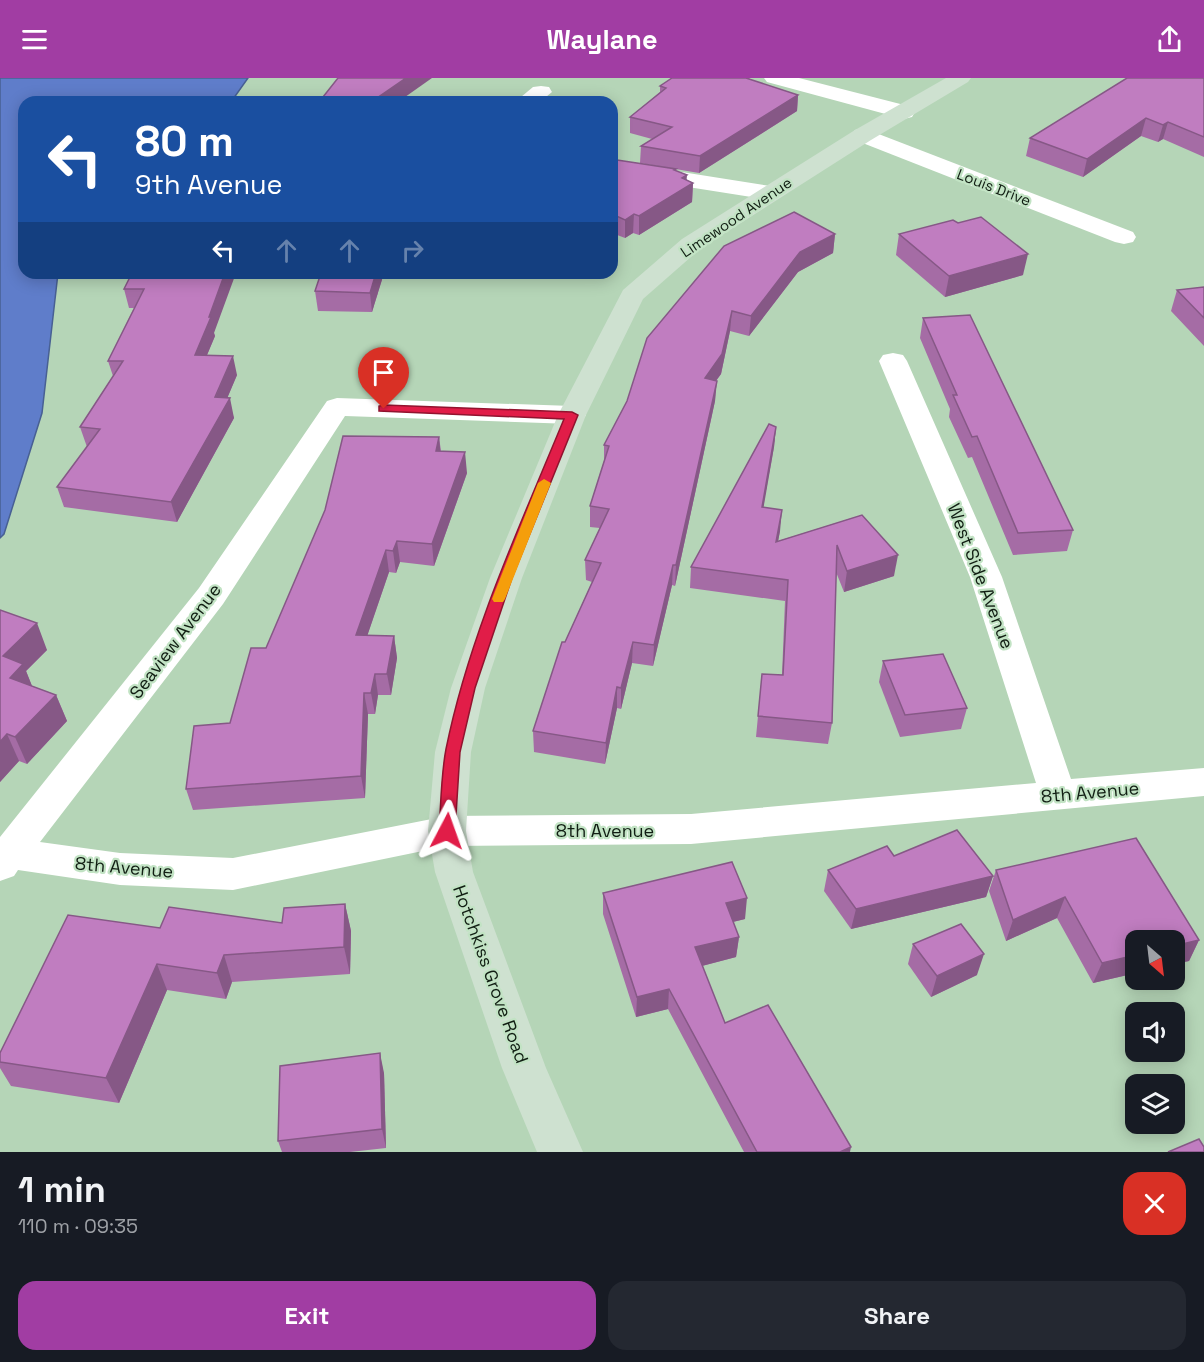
<!DOCTYPE html>
<html lang="en">
<head>
<meta charset="utf-8">
<style>
	:root { --surface:#171b24; --page:#242831; --text:#f1f3f6; --muted:#9ea1a6; --accent:#a13da3 }
	body { margin:0; font-family:"Space Grotesk",sans-serif; background:var(--page); color:var(--text); height:100vh; display:flex; flex-direction:column; font-size:22px; white-space:nowrap }
	* { box-sizing:border-box; margin:0 }
	p { font-size:20px; color:var(--muted) }
	.icon { flex:none; width:33px; height:33px; fill:none; stroke:currentColor; stroke-width:2; stroke-linecap:round; stroke-linejoin:round }
	.map { position:relative; height:1074px; overflow:hidden }
	.drawer { display:flex; flex-direction:column; background:var(--surface); flex:1 }
	.drawer>* { flex:none }
	.guide { position:absolute; left:18px; top:18px; width:600px; height:183px; border-radius:18px; box-shadow:0 3px 15px #0003; background:#1a4fa0; color:#fff; overflow:hidden }
	.needle { width:39px; rotate:152deg }
	.controls { position:absolute; left:1125px; top:852px; display:grid; gap:12px }
	.controls a { display:grid; place-items:center; width:60px; height:60px; border-radius:12px; background:var(--surface); box-shadow:0 3px 15px #0003; font-size:30px }
	.pin { position:absolute; display:grid; place-items:center; width:51px; height:51px; color:#fff; margin:-62px -26px; border-radius:50% 50% 50% 0; rotate:-45deg; box-shadow:0 0 6px #0007 }
	.pin .icon { rotate:45deg }
	.me { position:absolute; width:66px; margin:-33px; rotate:4deg; stroke-linejoin:round; filter:drop-shadow(0 0 4px #0008) }
	.turn { display:flex; align-items:center; gap:21px; height:126px; padding:0 18px; font-size:27px }
	.turn .icon { width:78px; height:78px; stroke-width:2.5 }
	.turn b { display:block; font-size:42px; line-height:51px }
	.lanes { display:flex; align-items:center; height:57px; padding:0 18px; background:#0003; justify-content:center; gap:30px; direction:ltr }
	.lanes .off { opacity:.35 }
	.round { display:grid; place-items:center; flex:none; width:63px; height:63px; border-radius:18px; background:var(--page) }
	.head { display:flex; align-items:center; justify-content:space-between; height:102px; padding:0 18px }
	h1 { font-size:36px; font-weight:700; line-height:45px }
	.cta { display:flex; gap:12px; margin-top:auto; padding:12px 18px }
	.cta a { flex:1; height:69px; border-radius:18px; background:var(--accent); color:#fff; font-size:24px; font-weight:700; line-height:69px; text-align:center }
	.cta a+a { background:var(--page); color:var(--text) }
	header { display:flex; justify-content:space-between; align-items:center; height:78px; padding:0 18px; background:var(--accent); color:#fff; font-size:27px; font-weight:700 }
	.map>svg:first-child { display:block }
</style>
</head>
<body>
<header><svg class="icon" aria-label="menu" viewBox="0 0 24 24"><path d="M4 6h16M4 12h16M4 18h16"/></svg>Waylane<svg class="icon" aria-label="share" viewBox="0 0 24 24"><path d="M12 15V3M7 8l5-5 5 5M5 13v7h14v-7"/></svg></header>
<div class="map">
<svg width="1204" height="1074" viewBox="0 0 1204 1074">
	<rect width="100%" height="100%" fill="#b5d5b7"/>
	<polygon fill="#5f7dca" stroke="#486093" stroke-width="1.5" points="0,0 248,0 231,24 24,24 24,195 58,195 42,335 4,456 0,460"/>
	<g fill="none" stroke-linecap="round" stroke-linejoin="round">
		<g fill="#fff" fill-rule="evenodd">
			<polygon points="764,0 799,0 912,29 915,34 912,39 904,41 767,4"/>
			<polygon points="541,8 549,9 552,14 540,24 515,24 533,9"/>
			<polygon points="863,50 1133,154 1136,159 1133,164 1124,166 1115,164 855,62 852,57 855,52"/>
			<polygon points="612,83 770,108 778,110 782,115 778,120 770,122 612,97"/>
			<polygon points="893,275 903,277 907,283 1002,499 1071,701 1204,690 1204,718 691,766 447,768 233,812 120,807 18,792 14,798 0,803 0,759 199,510 327,323 337,320 572,328 582,331 586,337 582,343 572,346 345,338 223,526 40,764 120,775 233,780 447,738 691,736 1036,705 970,499 879,283 883,277"/>
		</g>
		<polygon fill="#cee1d0" fill-rule="evenodd" points="946,0 971,0 968,4 871,62 700,171 643,221 586,337 522,500 485,610 471,674 466,753 473,794 546,990 583,1074 537,1074 502,990 435,794 428,753 435,674 451,610 490,500 558,337 623,212 682,161 855,52"/>
	</g>
	<g fill="#a56ca5">
		<polygon points="672,0 750,0 749,1 798,17 797,33 699,95 640,85 641,68 652,61 630,55 630,39 660,14 660,8"/>
		<polygon points="1204,0 1204,79 1163,61 1158,64 1141,58 1083,99 1026,78 1030,60"/>
		<polygon points="612,85 676,93 687,102 693,105 692,124 639,157 633,155 625,160 612,155"/>
		<polygon points="835,156 833,175 798,194 749,258 730,253 721,296 716,303 715,323 675,508 672,507 653,588 632,585 621,631 617,630 605,686 534,674 533,653 565,564 592,504 586,502 585,482 600,450 590,449 590,428 604,383 604,367 627,323 647,260"/>
		<polygon points="899,156 1023,197 945,219 896,177"/>
		<polygon points="132,195 214,255 215,258 207,277 237,297 227,320 234,340 177,444 64,429 57,409 87,369 80,349 113,298 108,283 134,230 129,230 124,211"/>
		<polygon points="321,195 384,195 372,234 318,233 315,213"/>
		<polygon points="1204,209 1204,268 1171,233 1177,212"/>
		<polygon points="923,240 1073,452 1067,473 1013,477 972,379 968,380 949,339 950,331 920,260"/>
		<polygon points="776,349 774,369 763,429 780,453 778,463 862,437 894,498 844,514 836,494 832,645 828,666 756,659 762,596 782,597 785,523 690,510 691,489"/>
		<polygon points="439,359 441,373 467,395 434,488 400,484 396,495 389,494 367,558 394,558 397,580 391,617 378,617 375,636 368,636 365,720 193,732 186,711 230,645 266,570"/>
		<polygon points="0,532 47,572 26,593 32,608 56,617 67,643 27,686 19,683 0,704"/>
		<polygon points="883,583 967,630 961,651 900,659 879,604"/>
		<polygon points="894,778 993,798 986,819 851,851 824,813 828,792"/>
		<polygon points="996,792 1199,862 1189,883 1174,886 1174,862 1136,862 1136,895 1093,905 1057,840 1006,863 989,813"/>
		<polygon points="603,815 745,841 733,844 739,859 736,879 702,888 725,945 840,1074 744,1074 668,931 636,939 603,836"/>
		<polygon points="345,826 351,853 350,896 232,904 226,921 167,912 119,1025 11,1008 0,990 0,975 160,850 282,845"/>
		<polygon points="913,866 977,897 931,919 908,886"/>
		<polygon points="384,995 386,1070 350,1074 282,1074 278,1063"/>
	</g>
	<g fill="#865886">
		<polygon points="406,0 432,0 398,24 371,24"/>
		<polygon points="798,17 797,33 699,95 700,78"/>
		<polygon points="1146,40 1141,58 1083,99 1087,81"/>
		<polygon points="1168,44 1163,61 1158,64 1163,47"/>
		<polygon points="687,97 686,109 693,105 692,124 639,157 639,138 682,100"/>
		<polygon points="634,136 633,155 625,160 625,142"/>
		<polygon points="835,156 833,175 798,194 749,258 751,238 800,174"/>
		<polygon points="1028,176 1023,197 945,219 949,198"/>
		<polygon points="225,195 236,195 214,255 215,258 199,296 195,277"/>
		<polygon points="376,195 384,195 372,234 370,215"/>
		<polygon points="732,233 730,253 721,296 703,320 705,300"/>
		<polygon points="233,278 237,297 221,335 230,320 234,340 177,444 171,424"/>
		<polygon points="717,303 715,323 675,508 676,487"/>
		<polygon points="776,349 774,369 760,450 762,429"/>
		<polygon points="439,359 441,380 436,373"/>
		<polygon points="465,374 467,395 434,488 432,466"/>
		<polygon points="782,432 780,453 774,485 776,464"/>
		<polygon points="397,463 400,484 396,495 393,473"/>
		<polygon points="386,472 389,494 360,579 356,557"/>
		<polygon points="898,477 894,498 844,514 847,493"/>
		<polygon points="673,487 672,507 653,588 654,567"/>
		<polygon points="37,545 47,572 26,593 34,613 10,600 3,578"/>
		<polygon points="394,558 397,580 391,617 387,596"/>
		<polygon points="633,564 632,585 621,631 621,610"/>
		<polygon points="375,596 378,617 375,636 371,615"/>
		<polygon points="617,609 617,630 605,686 606,665"/>
		<polygon points="364,615 368,636 365,720 361,698"/>
		<polygon points="56,617 67,643 27,686 15,659"/>
		<polygon points="7,656 19,683 0,704 0,664"/>
		<polygon points="993,798 986,819 851,851 856,831"/>
		<polygon points="1065,819 1057,840 1006,863 1013,842"/>
		<polygon points="747,820 745,841 724,846 726,825"/>
		<polygon points="345,826 351,853 350,896 344,869"/>
		<polygon points="739,859 736,879 694,890 695,869"/>
		<polygon points="1199,862 1189,883 1174,886 1174,868"/>
		<polygon points="984,876 977,897 931,919 937,898"/>
		<polygon points="224,877 232,904 226,921 217,895"/>
		<polygon points="1136,877 1136,895 1093,905 1102,885"/>
		<polygon points="157,886 167,912 119,1025 106,1000"/>
		<polygon points="669,911 668,931 636,939 637,919"/>
		<polygon points="380,975 384,995 386,1070 382,1051"/>
		<polygon points="851,1069 850,1074 840,1074"/>
	</g>
	<g fill="#c07dc0" stroke="#865886" stroke-width="1.5">
		<polygon points="338,0 406,0 371,24 319,24"/>
		<polygon points="672,0 746,0 798,17 700,78 641,68 672,49 630,39 666,10 660,8"/>
		<polygon points="1127,0 1204,0 1204,59 1168,44 1163,47 1146,40 1087,81 1030,60"/>
		<polygon points="617,82 676,91 674,92 687,97 682,100 693,105 639,138 634,136 625,142 612,136 612,85"/>
		<polygon points="794,134 835,156 800,174 751,238 732,233 722,276 705,300 717,303 676,487 673,487 654,567 633,564 621,610 617,609 606,665 533,653 562,564 565,564 601,485 585,482 609,431 590,428 609,368 604,367 627,323 647,260 724,168"/>
		<polygon points="981,139 1028,176 949,198 899,156 953,142 958,145"/>
		<polygon points="132,195 225,195 209,239 211,239 195,277 233,278 215,319 230,320 171,424 57,409 100,351 80,349 123,283 108,283 144,211 124,211"/>
		<polygon points="321,195 376,195 370,215 315,213"/>
		<polygon points="1204,209 1204,240 1177,212"/>
		<polygon points="970,237 1073,452 1018,455 977,358 972,359 953,317 957,317 923,240"/>
		<polygon points="769,346 776,349 762,429 782,432 776,464 862,437 898,477 847,493 837,467 832,645 758,638 762,596 783,597 788,502 691,489"/>
		<polygon points="343,358 439,359 436,373 465,374 432,466 397,463 393,473 386,472 356,557 394,558 387,596 375,596 371,615 364,615 361,698 186,711 194,648 230,645 251,570 266,570 325,432"/>
		<polygon points="0,532 37,545 3,578 23,586 10,600 56,617 15,659 7,656 0,664"/>
		<polygon points="943,576 967,630 905,637 883,583"/>
		<polygon points="957,752 993,798 856,831 828,792 887,768 894,778"/>
		<polygon points="1136,760 1199,862 1174,868 1174,862 1136,862 1136,877 1102,885 1065,819 1013,842 996,792"/>
		<polygon points="732,784 747,820 726,825 739,859 695,869 725,945 768,927 851,1069 840,1074 757,1074 669,911 637,919 603,815"/>
		<polygon points="345,826 344,869 224,877 217,895 157,886 106,1000 0,984 0,975 68,837 160,850 169,829 282,845 284,830"/>
		<polygon points="961,846 984,876 937,898 913,866"/>
		<polygon points="380,975 382,1051 278,1063 280,988"/>
		<polygon points="1199,1061 1204,1069 1204,1074 1168,1074"/>
	</g>
	<path fill="#e11d48" stroke="#92132f" stroke-width="1.5" d="M384 327 572 334 578 337 512 500 475 610 460 674 455 753 453 757 447 759 441 757 439 753C441 726 441 697 446 671 469 557 520 448 564 341L379 333V328Z"/>
	<polygon fill="#f59e0b" points="544,401 551,405 505,521 503,524 494,524 492,521 538,405"/>
	<g text-anchor="middle" dominant-baseline="central" stroke-width="4.5" stroke-linejoin="round" paint-order="stroke">
		<g font-size="15" fill="#111e13" stroke="#c2e3c4">
			<text transform="translate(994 109) rotate(21)">Louis Drive</text>
			<text transform="translate(736 139) rotate(-34)">Limewood Avenue</text>
		</g>
		<g font-size="18" fill="#111e13" stroke="#c2e3c4">
			<text transform="translate(981 498) rotate(69)">West Side Avenue</text>
			<text transform="translate(175 563) rotate(-53)">Seaview Avenue</text>
			<text transform="translate(1090 714) rotate(-5)">8th Avenue</text>
			<text x="605" y="752">8th Avenue</text>
			<text transform="translate(124 789) rotate(5)">8th Avenue</text>
			<text transform="translate(491 896) rotate(70)">Hotchkiss Grove Road</text>
		</g>
	</g>
</svg>
<div class="controls">
<a><svg class="needle" viewBox="-14 -14 28 28"><path d="M0-13l5 13h-10z" fill="#e53935"/><path d="M0 13l5-13h-10z" fill="#9ea1a6"/></svg></a>
<a><svg class="icon" aria-label="sound" viewBox="0 0 24 24"><path d="M4 9h4l5-4v14l-5-4H4zM17 9q2 3 0 6"/></svg></a>
<a><svg class="icon" aria-label="layers" viewBox="0 0 24 24"><path d="M12 4l9 5-9 5-9-5zM3 14l9 5 9-5"/></svg></a>
</div>
<div class="pin" style="left:384px;top:331px;background:#d93025"><svg class="icon" aria-label="arrive" viewBox="0 0 24 24"><path d="M6 21V4h12l-3 4 3 4H6"/></svg></div>
<svg class="me" style="left:447px;top:753px" viewBox="-20 -20 40 40"><path d="M0-17L14 15 0 8-14 15z" fill="#e11d48" stroke="#fff" stroke-width="4"/></svg>
<div class="guide">
<div class="turn"><svg class="icon" aria-label="left" viewBox="0 0 24 24"><path d="M17 20v-9H6M10 6l-5 5 5 5"/></svg><div><b>80 m</b>9th Avenue</div></div>
<div class="lanes"><svg class="icon" aria-label="left" viewBox="0 0 24 24"><path d="M17 20v-9H6M10 6l-5 5 5 5"/></svg><svg class="icon off" aria-label="ahead" viewBox="0 0 24 24"><path d="M12 20V5M6 11l6-6 6 6"/></svg><svg class="icon off" aria-label="ahead" viewBox="0 0 24 24"><path d="M12 20V5M6 11l6-6 6 6"/></svg><svg class="icon off" aria-label="right" viewBox="0 0 24 24"><path d="M7 20v-9h11M14 6l5 5-5 5"/></svg></div>
</div>
</div>
<section class="drawer">
<div class="head"><div><h1>1 min</h1><p>110 m · 09:35</p></div><a class="round" style="background:#d93025;color:#fff"><svg class="icon" aria-label="close" viewBox="0 0 24 24"><path d="M6 6l12 12M18 6L6 18"/></svg></a></div>
<div class="cta"><a>Exit</a><a>Share</a></div>
</section>
</body>
</html>
